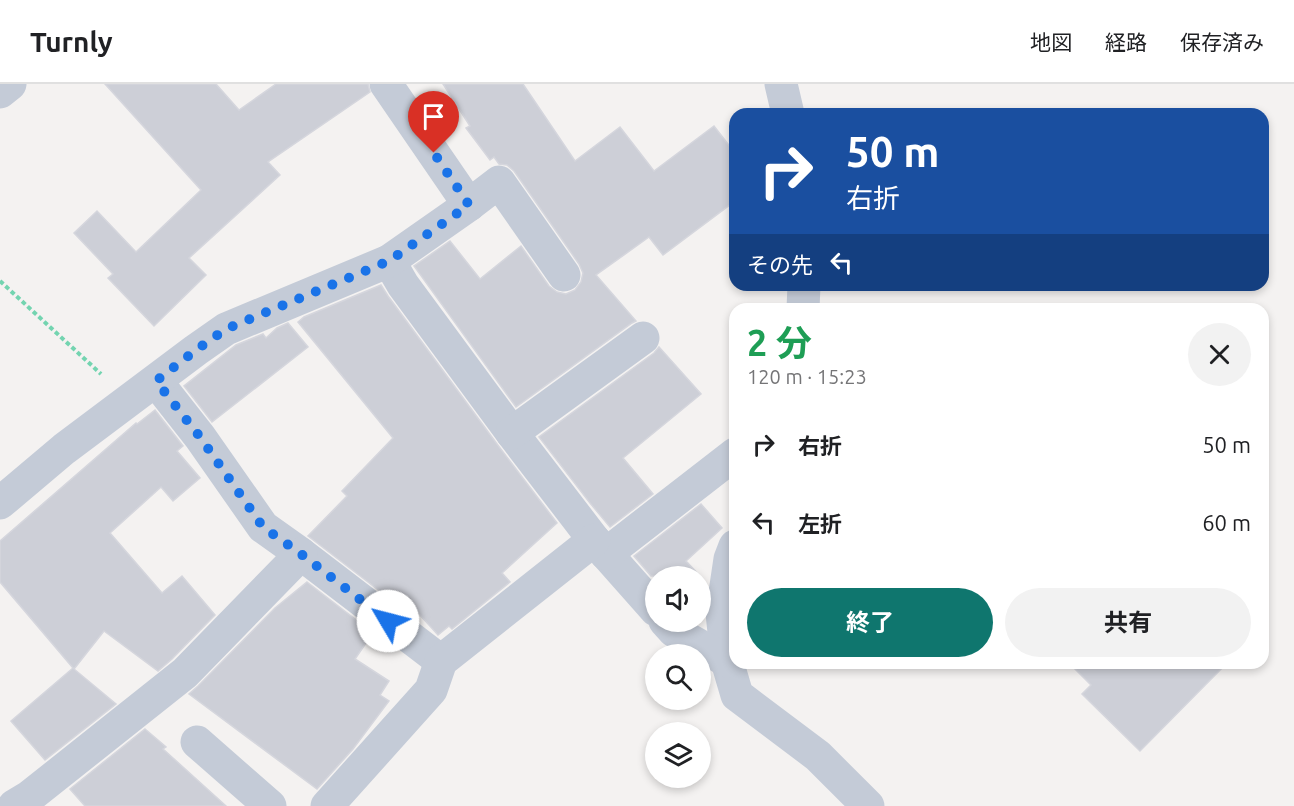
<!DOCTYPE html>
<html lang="ja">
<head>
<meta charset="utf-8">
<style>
	:root { --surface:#fff; --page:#f2f2f2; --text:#202124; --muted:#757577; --line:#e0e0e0; --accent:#0f766e }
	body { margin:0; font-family:Ubuntu,"Noto Sans JP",sans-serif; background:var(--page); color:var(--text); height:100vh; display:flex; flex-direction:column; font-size:22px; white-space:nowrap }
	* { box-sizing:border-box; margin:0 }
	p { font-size:20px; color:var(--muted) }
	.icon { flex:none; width:33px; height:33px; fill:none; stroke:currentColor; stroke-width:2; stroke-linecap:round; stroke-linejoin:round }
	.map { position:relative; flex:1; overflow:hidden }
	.panel { position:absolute; left:729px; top:219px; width:540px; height:366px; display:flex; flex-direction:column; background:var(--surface); border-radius:18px; box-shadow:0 3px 9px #0003 }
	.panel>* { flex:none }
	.guide { position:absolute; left:729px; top:24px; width:540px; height:183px; border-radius:18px; box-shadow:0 3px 9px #0003; background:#1a4fa0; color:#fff; overflow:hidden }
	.tools { position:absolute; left:645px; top:482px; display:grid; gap:12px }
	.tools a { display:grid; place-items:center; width:66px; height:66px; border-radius:50%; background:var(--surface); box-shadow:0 3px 9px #0003; font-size:30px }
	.pin { position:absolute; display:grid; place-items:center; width:51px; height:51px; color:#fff; margin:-62px -26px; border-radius:50% 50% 50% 0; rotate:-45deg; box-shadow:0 0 6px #0007 }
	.pin .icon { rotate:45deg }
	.me { position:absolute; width:66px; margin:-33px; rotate:307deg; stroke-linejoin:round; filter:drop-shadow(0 0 4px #0008) }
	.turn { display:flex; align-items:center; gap:21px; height:126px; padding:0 18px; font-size:27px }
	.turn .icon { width:78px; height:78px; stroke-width:2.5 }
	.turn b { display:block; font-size:42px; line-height:51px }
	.then { display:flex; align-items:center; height:57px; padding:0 18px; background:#0003; gap:12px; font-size:22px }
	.round { display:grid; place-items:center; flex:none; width:63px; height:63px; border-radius:32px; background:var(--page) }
	.headline { display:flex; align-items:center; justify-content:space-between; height:102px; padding:0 18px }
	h1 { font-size:36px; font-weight:700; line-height:45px; color:#1e9e55 }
	.primary-button { display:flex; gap:12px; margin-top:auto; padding:12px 18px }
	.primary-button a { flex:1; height:69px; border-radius:36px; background:var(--accent); color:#fff; font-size:24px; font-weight:700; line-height:69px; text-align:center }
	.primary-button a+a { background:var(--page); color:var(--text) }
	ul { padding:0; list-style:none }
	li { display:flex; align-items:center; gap:18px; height:78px; padding:0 18px }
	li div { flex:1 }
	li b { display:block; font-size:22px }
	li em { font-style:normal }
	header { display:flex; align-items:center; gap:36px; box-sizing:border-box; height:84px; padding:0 30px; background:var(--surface); border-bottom:2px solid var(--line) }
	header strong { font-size:28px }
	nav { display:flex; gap:33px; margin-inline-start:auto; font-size:21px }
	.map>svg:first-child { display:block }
</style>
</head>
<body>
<header>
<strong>Turnly</strong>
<nav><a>地図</a><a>経路</a><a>保存済み</a></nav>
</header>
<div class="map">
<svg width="1294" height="722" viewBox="0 0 1294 722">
	<rect width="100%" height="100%" fill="#f4f2f1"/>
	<g fill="#cdcfd7" stroke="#d5d6dd" stroke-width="1.5">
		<polygon points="105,0 216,0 239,26 276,0 368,0 370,8 268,78 280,91 189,174 206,191 154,242 108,194 113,190 74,149 97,127 136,168 201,106"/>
		<polygon points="443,0 523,0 575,77 620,43 654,87 714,42 735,69 735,117 663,171 649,153 596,191 636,237 632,239 516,323 414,182 450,157 480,195 521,162 549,202 557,208 566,210 575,206 581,198 583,189 579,180 514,87 507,81 499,80 494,73 490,76 466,44 470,42"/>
		<polygon points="381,201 388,212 497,360 557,439 502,489 510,498 452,545 449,542 438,551 400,509 394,518 308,452 347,412 342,407 393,354 298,238 304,233"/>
		<polygon points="288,239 308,263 212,338 184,302 236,261 263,250 266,254 277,244"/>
		<polygon points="659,263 701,310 623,374 653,410 610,443 590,419 539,353 654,269"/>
		<polygon points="155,326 183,362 177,367 200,394 173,417 161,403 110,449 162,509 182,492 215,531 172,575 158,587 104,547 74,585 116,620 45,676 11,637 73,584 0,498 0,457 136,339 137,340"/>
		<polygon points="701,420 722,444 686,477 700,492 651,492 634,472"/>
		<polygon points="307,498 373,549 355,575 389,597 380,611 389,617 353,665 317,705 189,610 198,602 275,524"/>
		<polygon points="1069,579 1227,579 1140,667 1082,610 1091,601"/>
		<polygon points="145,645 166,663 163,665 226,722 85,722 70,705"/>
	</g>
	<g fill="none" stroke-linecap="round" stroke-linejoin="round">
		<polyline stroke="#73d4b0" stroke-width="4" stroke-dasharray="4.5 3" stroke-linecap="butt" points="0,197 101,290"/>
		<g stroke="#c4cbd7" stroke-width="33">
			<polyline points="386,0 469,121"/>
			<polyline points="781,0 788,30"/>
			<polyline points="0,8 10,0"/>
			<polyline points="389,177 403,201 512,349 594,456 656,526"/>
			<polyline points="803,225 804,201"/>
			<polyline points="156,297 200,353 263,443 301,470 441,577"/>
			<polyline points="512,349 643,254"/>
			<polyline points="0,419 64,365 196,266 226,245 389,177 469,121 499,98 564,191"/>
			<polyline points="735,462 730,475 722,529 727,577 737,611 818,672 868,722"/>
			<polyline points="606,470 735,370"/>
			<polyline points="665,537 674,547 727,577"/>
			<polyline points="197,658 270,722"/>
			<polyline points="14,722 29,713 185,589 301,470"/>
			<polyline points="327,722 431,606 441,577 594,456"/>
		</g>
	</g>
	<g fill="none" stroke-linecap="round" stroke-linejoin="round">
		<polyline stroke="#1a73e8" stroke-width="10" stroke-dasharray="0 18" points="388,537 301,470 263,443 200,353 156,297 196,266 226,245 389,177 469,121 434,69"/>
	</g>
</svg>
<div class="tools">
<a><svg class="icon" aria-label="sound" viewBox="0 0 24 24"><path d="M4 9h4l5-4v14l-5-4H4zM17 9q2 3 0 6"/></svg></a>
<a><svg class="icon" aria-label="search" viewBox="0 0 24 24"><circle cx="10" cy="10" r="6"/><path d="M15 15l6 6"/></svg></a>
<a><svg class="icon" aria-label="layers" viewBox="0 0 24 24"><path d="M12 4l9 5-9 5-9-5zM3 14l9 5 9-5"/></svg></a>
</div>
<div class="pin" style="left:434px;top:69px;background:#d93025"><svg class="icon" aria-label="arrive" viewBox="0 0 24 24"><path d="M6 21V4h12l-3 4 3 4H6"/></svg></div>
<svg class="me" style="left:388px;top:537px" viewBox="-20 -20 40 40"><circle r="19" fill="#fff"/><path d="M0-13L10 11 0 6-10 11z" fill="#1a73e8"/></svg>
<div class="guide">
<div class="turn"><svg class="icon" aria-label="right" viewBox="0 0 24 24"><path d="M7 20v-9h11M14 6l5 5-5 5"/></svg><div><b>50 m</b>右折</div></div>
<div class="then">その先<svg class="icon" aria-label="left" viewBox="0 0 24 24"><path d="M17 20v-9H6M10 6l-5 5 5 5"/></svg></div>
</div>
<section class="panel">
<div class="headline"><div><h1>2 分</h1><p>120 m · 15:23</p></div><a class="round"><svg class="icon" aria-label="close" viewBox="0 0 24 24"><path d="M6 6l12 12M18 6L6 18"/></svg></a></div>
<ul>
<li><svg class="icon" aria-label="right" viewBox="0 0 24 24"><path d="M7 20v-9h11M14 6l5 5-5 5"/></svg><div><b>右折</b></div><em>50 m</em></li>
<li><svg class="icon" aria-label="left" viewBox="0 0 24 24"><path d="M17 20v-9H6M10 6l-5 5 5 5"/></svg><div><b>左折</b></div><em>60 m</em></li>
</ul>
<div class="primary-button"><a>終了</a><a>共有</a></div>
</section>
</div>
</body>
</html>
